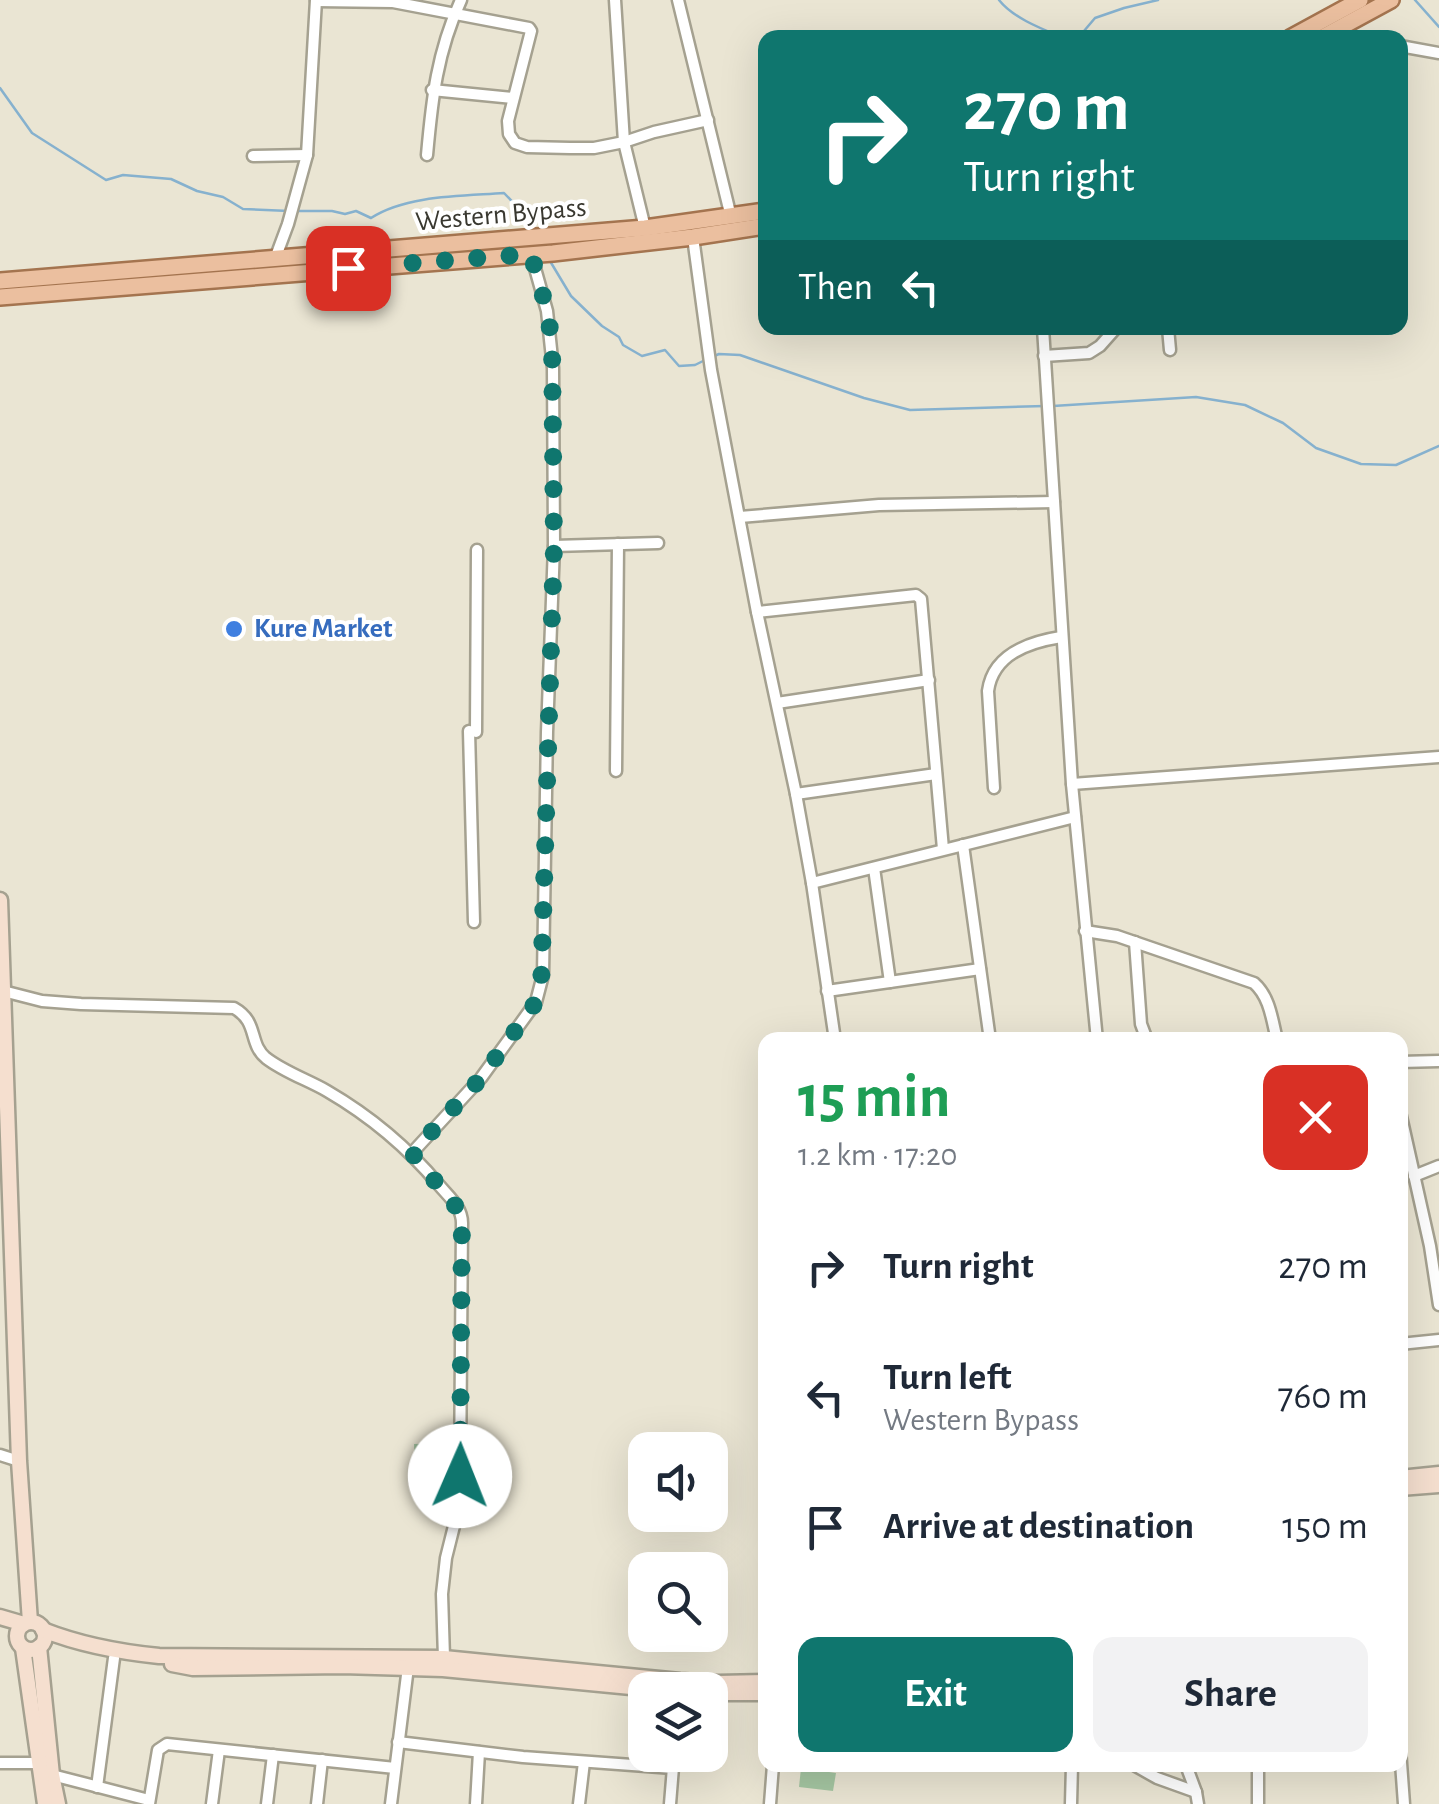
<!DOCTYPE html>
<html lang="en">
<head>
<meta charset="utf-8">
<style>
	:root { --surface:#fff; --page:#f2f2f3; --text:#1f2937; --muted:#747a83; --accent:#0f766e }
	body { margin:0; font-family:"Alegreya Sans",sans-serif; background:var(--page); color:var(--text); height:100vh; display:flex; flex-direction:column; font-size:38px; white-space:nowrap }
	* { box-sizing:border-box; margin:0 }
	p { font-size:32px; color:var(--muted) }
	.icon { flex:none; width:55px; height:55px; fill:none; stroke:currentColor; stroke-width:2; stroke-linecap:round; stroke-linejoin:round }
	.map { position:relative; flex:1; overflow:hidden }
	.panel { position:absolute; left:758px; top:1032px; width:650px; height:740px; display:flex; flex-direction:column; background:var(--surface); border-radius:20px; box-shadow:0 10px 40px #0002 }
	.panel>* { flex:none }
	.banner { position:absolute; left:758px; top:30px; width:650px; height:305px; border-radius:20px; box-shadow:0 10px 40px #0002; background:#0f766e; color:#fff; overflow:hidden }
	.fabs { position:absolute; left:628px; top:1432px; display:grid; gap:20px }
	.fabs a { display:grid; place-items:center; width:100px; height:100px; border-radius:20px; background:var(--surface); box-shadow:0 10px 40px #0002; font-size:50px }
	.pin { position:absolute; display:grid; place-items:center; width:85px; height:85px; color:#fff; margin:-42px; border-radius:20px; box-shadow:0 5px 15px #0006 }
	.me { position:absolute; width:110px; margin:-55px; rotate:1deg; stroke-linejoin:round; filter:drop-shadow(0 0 8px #0008) }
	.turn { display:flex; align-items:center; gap:35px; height:210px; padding:0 40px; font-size:45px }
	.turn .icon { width:130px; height:130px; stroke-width:2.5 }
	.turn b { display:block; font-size:70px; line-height:85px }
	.then { display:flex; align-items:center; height:95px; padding:0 40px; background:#0003; gap:20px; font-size:38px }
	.round { display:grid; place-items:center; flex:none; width:105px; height:105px; border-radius:20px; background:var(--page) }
	.head { display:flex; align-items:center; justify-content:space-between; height:170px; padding:0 40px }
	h1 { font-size:60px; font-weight:700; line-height:75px; color:#1e9e55 }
	.action { display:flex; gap:20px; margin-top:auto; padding:20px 40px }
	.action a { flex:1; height:115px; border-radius:20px; background:var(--accent); color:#fff; font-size:40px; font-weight:700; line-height:115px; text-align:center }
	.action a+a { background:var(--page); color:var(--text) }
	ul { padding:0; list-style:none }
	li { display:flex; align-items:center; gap:30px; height:130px; padding:0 40px }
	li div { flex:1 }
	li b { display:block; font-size:38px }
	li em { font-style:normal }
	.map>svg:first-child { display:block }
</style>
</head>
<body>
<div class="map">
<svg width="1439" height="1804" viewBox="0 0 1439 1804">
	<rect width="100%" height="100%" fill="#eae5d3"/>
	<g fill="#a5c6a2">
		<polygon points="449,1443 450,1463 415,1464 414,1444"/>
		<polygon points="801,1768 836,1773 833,1791 799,1787"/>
	</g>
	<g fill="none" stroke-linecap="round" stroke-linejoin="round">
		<g stroke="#86b1ce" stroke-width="2.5">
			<path d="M999 0C1013 18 1042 29 1064 38"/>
			<polyline points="1415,0 1439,27"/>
			<polyline points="1070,38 1084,31 1095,18 1124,8 1158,0"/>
			<polyline points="0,88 32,133 106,180 123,175 171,179 197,191 223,197 243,209 289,211"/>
			<path d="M297 211H332L345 214 356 211 371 218C406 195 463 196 504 193L527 217 535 232"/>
			<polyline points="550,261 571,296 602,326 619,337 623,345 642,356 665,350 679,366 695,365 705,360"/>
			<polyline points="712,357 719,354 740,355 864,398 910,410 1045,406"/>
			<polyline points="1053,406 1196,397 1245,405 1283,423 1316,448 1361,464 1396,465 1439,446"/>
		</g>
		<g stroke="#a5a190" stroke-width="15">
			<g id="street">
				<polyline points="615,0 624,142 645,228"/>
				<polyline points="678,0 731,217"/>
				<polyline points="316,1 393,2 529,28 531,31 508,121 509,134 515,143 527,147 570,148 594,148 624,142 654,132 708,120"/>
				<polyline points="1400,46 1439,53"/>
				<polyline points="432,90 513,98"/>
				<path d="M427 155C432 99 437 52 461 0"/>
				<polyline points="253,156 307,155"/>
				<polyline points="693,237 711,370 757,612 796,794 812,883 835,1040"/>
				<polyline points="275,259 288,224 307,155 316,0"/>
				<polyline points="1043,328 1072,784 1097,1040"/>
				<polyline points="1168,328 1170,350"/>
				<polyline points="1044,356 1089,353 1100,346 1116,328"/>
				<polyline points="740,517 879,505 1054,502"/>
				<polyline points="554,546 658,543"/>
				<polyline points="757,612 916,595 921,599 943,849"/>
				<polyline points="777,703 929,680"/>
				<polyline points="469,731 474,922"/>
				<polyline points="476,732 477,550"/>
				<polyline points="616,771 618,544"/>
				<polyline points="1072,784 1439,757"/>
				<path d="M994 788 988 691C993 654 1029 642 1061 637"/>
				<polyline points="796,794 936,774"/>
				<polyline points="963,845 990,1040"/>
				<polyline points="874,868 890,982"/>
				<polyline points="812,883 1075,817"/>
				<path d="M1085 931 1117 936 1254 983C1270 997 1272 1020 1277 1040"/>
				<polyline points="1135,942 1141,1024 1147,1040"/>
				<path d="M3 991 42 1001 81 1004 234 1008C259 1022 248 1043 266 1058 284 1072 308 1080 327 1091 370 1116 408 1148 439 1185 449 1197 462 1207 462 1223L460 1477 457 1514 446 1558 442 1594 444 1658"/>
				<polyline points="827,991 980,969"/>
				<polyline points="1400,1062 1439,1061"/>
				<polyline points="1400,1112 1430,1246 1439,1305"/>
				<polyline points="412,1153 481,1078 536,1002 543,975 547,732 554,546 553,368 547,311 531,254"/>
				<polyline points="1414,1176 1439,1166"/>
				<polyline points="1400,1344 1439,1340"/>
				<polyline points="0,1455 19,1461"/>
				<polyline points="398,1742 523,1757 673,1768"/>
				<polyline points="1400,1749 1404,1804"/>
				<polyline points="0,1763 38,1763"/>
				<polyline points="1134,1765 1157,1778 1196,1792"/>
				<polyline points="1186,1765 1196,1792 1198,1804"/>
				<polyline points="1258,1765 1258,1804"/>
				<polyline points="52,1775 149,1800"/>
				<polyline points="97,1787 114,1658"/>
				<polyline points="149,1804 158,1750 167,1744 395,1768"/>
				<polyline points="212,1804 219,1750"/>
				<polyline points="267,1804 273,1755"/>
				<polyline points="317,1804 322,1760"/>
				<polyline points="391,1804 408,1667"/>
				<polyline points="476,1804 479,1752"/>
				<polyline points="579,1804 584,1762"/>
				<polyline points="670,1804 674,1755"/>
				<polyline points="770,1804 773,1765"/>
				<polyline points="1071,1804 1072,1765"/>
			</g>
		</g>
		<g stroke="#a5a190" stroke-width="19">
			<g id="secondary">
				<polyline points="0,900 19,1461 30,1622"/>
				<polyline points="1400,1478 1439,1474"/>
				<polyline points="1400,1488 1439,1485"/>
				<polyline points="0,1617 24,1624"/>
				<circle cx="31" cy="1636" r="14"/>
				<path d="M43 1630C81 1645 119 1652 159 1656L444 1658 680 1681 718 1683 765 1682"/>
				<polyline points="39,1647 52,1775 58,1804"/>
				<polyline points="23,1648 45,1804"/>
				<polyline points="172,1664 193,1668 342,1666 443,1669 662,1690"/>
				<polyline points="710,1693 765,1693"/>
			</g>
		</g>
		<g stroke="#a4744f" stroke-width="20">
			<g id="primary">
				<polyline points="1290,38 1360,0"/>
				<polyline points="1321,38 1391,0"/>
				<polyline points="0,281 645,228 765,211"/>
				<polyline points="0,297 553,253 693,237 765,226"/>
			</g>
		</g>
		<use href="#street" stroke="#fff" stroke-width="10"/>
		<use href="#secondary" stroke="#f5dfcf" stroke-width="14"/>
		<use href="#primary" stroke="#ebbf9f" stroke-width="15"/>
	</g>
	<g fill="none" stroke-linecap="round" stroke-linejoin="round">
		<polyline stroke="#0f766e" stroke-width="18" stroke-dasharray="0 32.4" points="348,268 531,254 547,310 552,342 554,546 541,988 536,1002 481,1078 412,1153 462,1214 460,1476"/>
	</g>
	<circle fill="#3f7fe0" stroke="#fff" stroke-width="4" cx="234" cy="629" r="10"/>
	<g text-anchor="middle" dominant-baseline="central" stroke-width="8" stroke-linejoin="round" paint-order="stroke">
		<g font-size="28" fill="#393830" stroke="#fff">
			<text transform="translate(501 215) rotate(-5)">Western Bypass</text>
		</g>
		<g font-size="28" font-weight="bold" fill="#366cbe" stroke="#fff" text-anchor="start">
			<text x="254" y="629">Kure Market</text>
		</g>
	</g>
</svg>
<div class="fabs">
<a><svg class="icon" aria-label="sound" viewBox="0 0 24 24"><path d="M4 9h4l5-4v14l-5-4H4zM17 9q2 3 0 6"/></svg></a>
<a><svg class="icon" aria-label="search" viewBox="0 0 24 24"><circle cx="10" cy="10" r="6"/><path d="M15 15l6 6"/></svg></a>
<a><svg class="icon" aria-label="layers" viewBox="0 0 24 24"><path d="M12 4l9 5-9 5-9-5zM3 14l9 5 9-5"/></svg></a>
</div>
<div class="pin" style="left:348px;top:268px;background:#d93025"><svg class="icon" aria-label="arrive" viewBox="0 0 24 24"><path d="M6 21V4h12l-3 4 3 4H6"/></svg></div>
<svg class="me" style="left:460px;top:1476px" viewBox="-20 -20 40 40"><circle r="19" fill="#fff"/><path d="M0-13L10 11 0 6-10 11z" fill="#0f766e"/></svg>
<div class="banner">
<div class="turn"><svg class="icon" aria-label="right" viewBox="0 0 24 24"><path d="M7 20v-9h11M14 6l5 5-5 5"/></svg><div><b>270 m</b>Turn right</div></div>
<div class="then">Then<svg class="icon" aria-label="left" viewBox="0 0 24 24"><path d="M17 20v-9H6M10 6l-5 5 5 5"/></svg></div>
</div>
<section class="panel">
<div class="head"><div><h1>15 min</h1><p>1.2 km · 17:20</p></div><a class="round" style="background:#d93025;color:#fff"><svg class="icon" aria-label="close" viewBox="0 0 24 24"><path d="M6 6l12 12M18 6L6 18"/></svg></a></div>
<ul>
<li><svg class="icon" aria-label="right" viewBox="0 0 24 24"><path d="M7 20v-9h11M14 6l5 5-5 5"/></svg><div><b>Turn right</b></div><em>270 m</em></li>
<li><svg class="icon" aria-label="left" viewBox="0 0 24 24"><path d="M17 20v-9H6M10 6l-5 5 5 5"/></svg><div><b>Turn left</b><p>Western Bypass</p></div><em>760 m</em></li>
<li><svg class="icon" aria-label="arrive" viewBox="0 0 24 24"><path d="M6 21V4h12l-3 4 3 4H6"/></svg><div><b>Arrive at destination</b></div><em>150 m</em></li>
</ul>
<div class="action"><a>Exit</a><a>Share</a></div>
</section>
</div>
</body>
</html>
